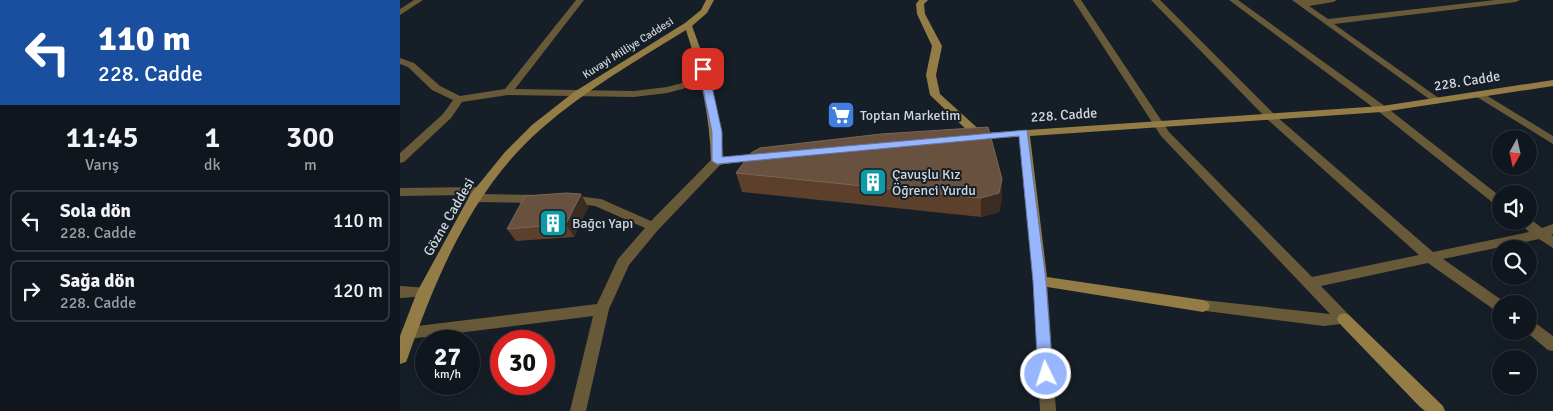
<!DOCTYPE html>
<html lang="tr">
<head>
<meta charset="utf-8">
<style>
	:root { --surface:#10161d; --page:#1e232a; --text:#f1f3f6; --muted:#9c9fa4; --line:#30353b }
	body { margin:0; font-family:Signika,sans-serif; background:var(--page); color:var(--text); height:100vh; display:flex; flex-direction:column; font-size:19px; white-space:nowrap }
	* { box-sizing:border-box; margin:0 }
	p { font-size:16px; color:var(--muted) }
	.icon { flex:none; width:28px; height:28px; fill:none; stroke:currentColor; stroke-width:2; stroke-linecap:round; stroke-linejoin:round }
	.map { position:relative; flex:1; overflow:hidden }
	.panel { display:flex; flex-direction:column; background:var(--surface); width:400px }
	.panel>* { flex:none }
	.top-card { background:#1a4fa0; color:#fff; overflow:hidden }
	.needle { width:32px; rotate:188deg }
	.controls { position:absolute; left:1092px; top:130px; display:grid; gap:10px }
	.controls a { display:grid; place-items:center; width:45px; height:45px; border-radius:50%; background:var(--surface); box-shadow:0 5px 20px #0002,0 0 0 1px var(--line); font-size:25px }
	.speed { position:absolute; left:15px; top:330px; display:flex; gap:10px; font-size:25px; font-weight:700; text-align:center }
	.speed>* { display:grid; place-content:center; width:65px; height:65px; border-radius:50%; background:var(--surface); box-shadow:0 5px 20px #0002,0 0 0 1px var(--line); line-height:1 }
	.speed small { font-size:12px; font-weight:400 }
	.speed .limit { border:8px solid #d22; background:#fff; color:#111 }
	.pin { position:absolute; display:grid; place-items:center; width:42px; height:42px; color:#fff; margin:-21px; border-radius:10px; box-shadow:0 2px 8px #0006 }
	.me { position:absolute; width:55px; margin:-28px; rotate:356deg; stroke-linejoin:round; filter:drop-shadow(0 0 4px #0008) }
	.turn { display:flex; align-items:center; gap:18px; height:105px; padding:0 15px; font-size:22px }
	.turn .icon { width:65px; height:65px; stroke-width:2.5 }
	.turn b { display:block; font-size:35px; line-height:42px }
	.eta { display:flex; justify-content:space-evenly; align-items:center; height:85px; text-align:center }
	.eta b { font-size:30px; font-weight:600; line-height:35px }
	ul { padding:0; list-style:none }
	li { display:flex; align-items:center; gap:15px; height:62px; margin:0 10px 8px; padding:0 5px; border:2px solid var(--line); border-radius:8px }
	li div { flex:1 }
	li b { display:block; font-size:19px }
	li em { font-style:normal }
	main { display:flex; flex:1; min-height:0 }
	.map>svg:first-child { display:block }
</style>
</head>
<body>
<main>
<section class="panel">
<div class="top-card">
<div class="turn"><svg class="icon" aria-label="left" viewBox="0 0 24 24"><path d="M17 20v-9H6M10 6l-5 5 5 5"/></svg><div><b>110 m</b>228. Cadde</div></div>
</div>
<div class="eta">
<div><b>11:45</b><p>Varış</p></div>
<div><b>1</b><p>dk</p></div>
<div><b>300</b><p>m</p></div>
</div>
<ul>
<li><svg class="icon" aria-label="left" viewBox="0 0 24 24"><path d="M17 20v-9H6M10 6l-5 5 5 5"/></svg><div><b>Sola dön</b><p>228. Cadde</p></div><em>110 m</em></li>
<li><svg class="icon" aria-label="right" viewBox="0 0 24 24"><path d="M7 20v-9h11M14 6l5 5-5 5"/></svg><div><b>Sağa dön</b><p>228. Cadde</p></div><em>120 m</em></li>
</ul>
</section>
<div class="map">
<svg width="1153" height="411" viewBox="0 0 1153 411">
	<rect width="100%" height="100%" fill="#161e27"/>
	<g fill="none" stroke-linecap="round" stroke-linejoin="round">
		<g fill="#685a39" fill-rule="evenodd">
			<polygon points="14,0 23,0 0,15 0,9"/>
			<polygon points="176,0 184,0 115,89 234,91 267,87 306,77 311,80 309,82 267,93 234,97 108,95 62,102 51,118 4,162 0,163 0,153 43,114 53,100 32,90 8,67 0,64 0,58 14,63 40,86 60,96 105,89"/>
			<polygon points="673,0 681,0 769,132 912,277 1019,255 868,120 751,0 760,0 876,116 1033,252 1129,232 1118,221 1129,221 1129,218 1142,228 1153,224 1153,234 1151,235 1153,236 1153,248 1139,239 1043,259 1106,303 1101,304 1101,313 1096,311 1028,263 921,286 949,315 951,319 949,323 924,326 798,310 796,306 798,302 803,300 930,314 761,136"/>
			<polygon points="829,0 838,0 986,107 1101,197 1101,207 1097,206 978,111"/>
			<polygon points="892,0 937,0 933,2 909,6 928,19 1095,0 1120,0 1116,2 934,24 1040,99 1041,101 1036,104"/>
			<polygon points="1081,92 1153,136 1153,144 1077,97 1076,95"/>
			<polygon points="317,157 321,158 323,161 321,164 258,230 229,265 209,309 186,411 170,411 193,316 9,339 4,337 1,333 4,329 9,327 197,304 218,259 245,228 195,206 165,202 163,199 165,196 169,195 201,199 251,221 313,158"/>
			<polygon points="78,187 84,191 81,194 139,195 145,199 139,203 74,202 68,198 70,195 0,196 0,188"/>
			<polygon points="640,276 645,277 647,281 656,411 640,411 633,281 635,277"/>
			<polygon points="0,286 29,288 31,292 29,296 0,298"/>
			<polygon points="1129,320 1134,322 1153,336 1153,351 1148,350 1125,331 1129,331"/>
		</g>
		<g fill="#937c45" fill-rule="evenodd">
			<path d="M306 0H314L307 13 292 26C308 68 321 111 323 157L362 153 366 155 368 157 366 159 317 165 311 161C310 116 300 73 286 30 236 61 185 90 141 129 73 188 37 275 8 357L6 362 0 364V336L17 292 70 195 105 152 132 125 174 92 285 23 301 10Z"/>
			<polygon points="519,0 528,0 524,4 525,14 542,46 536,75 540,94 583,133 982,106 1153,80 1153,86 982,112 630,136 647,277 803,300 808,302 810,306 808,310 803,312 635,285 633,281 619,137 569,139 567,137 571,134 530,95 526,75 532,46 517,14 516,4"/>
			<polygon points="944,313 949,315 1043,406 1045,411 1025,411 1019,406 939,323 937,319 939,315"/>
		</g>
	</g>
	<g fill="#5c402b">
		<polygon points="336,173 602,179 602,198 599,212 581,217 342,192"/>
		<polygon points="181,194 188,207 174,237 116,241 107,229"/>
	</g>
	<g fill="#3b2c22">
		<polygon points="602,179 602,198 599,212 581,217 581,198"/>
		<polygon points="181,194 188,207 174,237 166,224"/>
	</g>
	<g fill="#68513e" stroke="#796657">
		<polygon points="588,127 602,179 599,193 581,198 336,173 351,153 360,148 481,134"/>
		<polygon points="166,193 181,194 166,224 107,229 125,196"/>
	</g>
	<polygon fill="#97b6fd" stroke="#6276a4" points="303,67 308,69 322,132 322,157 627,130 646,281 653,374 651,378 646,380 640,378 638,374 633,281 619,136 317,164 312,161 312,132 299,69"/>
	<defs>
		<g id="supermarket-square" transform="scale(1.4375)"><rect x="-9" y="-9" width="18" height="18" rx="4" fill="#3f7fe0" stroke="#161e27"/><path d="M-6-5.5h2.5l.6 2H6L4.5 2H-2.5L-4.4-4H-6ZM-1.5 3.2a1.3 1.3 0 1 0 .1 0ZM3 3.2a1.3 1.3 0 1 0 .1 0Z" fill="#fff"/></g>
		<g id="building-square" transform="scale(1.4375)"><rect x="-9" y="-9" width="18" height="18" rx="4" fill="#0f9aa8" stroke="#161e27"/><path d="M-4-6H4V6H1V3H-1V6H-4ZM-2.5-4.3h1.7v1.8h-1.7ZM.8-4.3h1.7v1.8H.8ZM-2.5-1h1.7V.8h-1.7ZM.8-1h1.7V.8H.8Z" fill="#fff"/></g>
	</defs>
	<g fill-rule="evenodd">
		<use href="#supermarket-square" x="441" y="115"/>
		<use href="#building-square" x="473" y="182"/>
		<use href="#building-square" x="153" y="223"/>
	</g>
	<g text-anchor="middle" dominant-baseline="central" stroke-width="4" stroke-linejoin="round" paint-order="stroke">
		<g font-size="11" fill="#d1d7dd" stroke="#161e27">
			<text transform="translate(228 48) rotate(-32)">Kuvayi Milliye Caddesi</text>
		</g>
		<g font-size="14" fill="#d1d7dd" stroke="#161e27">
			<text transform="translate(1067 81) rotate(-9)">228. Cadde</text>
			<text transform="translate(664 115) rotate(-4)">228. Cadde</text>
			<text transform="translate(49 217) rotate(-60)">Gözne Caddesi</text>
		</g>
		<g font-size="14" fill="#d1d7dd" stroke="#161e27" text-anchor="start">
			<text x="460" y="115">Toptan Marketim</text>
			<text x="492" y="174">Çavuşlu Kız<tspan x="492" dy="16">Öğrenci Yurdu</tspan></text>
			<text x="172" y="223">Bağcı Yapı</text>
		</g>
	</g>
</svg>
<div class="controls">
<a><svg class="needle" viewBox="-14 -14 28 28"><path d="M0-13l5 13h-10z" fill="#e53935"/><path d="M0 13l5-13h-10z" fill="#9c9fa4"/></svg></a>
<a><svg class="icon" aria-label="sound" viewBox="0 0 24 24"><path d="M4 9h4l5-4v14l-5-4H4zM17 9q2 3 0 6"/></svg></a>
<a><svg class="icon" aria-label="search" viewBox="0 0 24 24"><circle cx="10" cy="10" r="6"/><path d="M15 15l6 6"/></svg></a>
<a>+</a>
<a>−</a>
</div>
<div class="speed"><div>27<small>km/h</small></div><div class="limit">30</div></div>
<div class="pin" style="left:303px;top:69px;background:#d93025"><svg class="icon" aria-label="arrive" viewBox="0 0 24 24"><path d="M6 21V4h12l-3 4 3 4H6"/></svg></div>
<svg class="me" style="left:646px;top:374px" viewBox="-20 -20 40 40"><circle r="17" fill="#97b6fd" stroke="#fff" stroke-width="3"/><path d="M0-11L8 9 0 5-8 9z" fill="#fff"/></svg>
</div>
</main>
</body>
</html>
